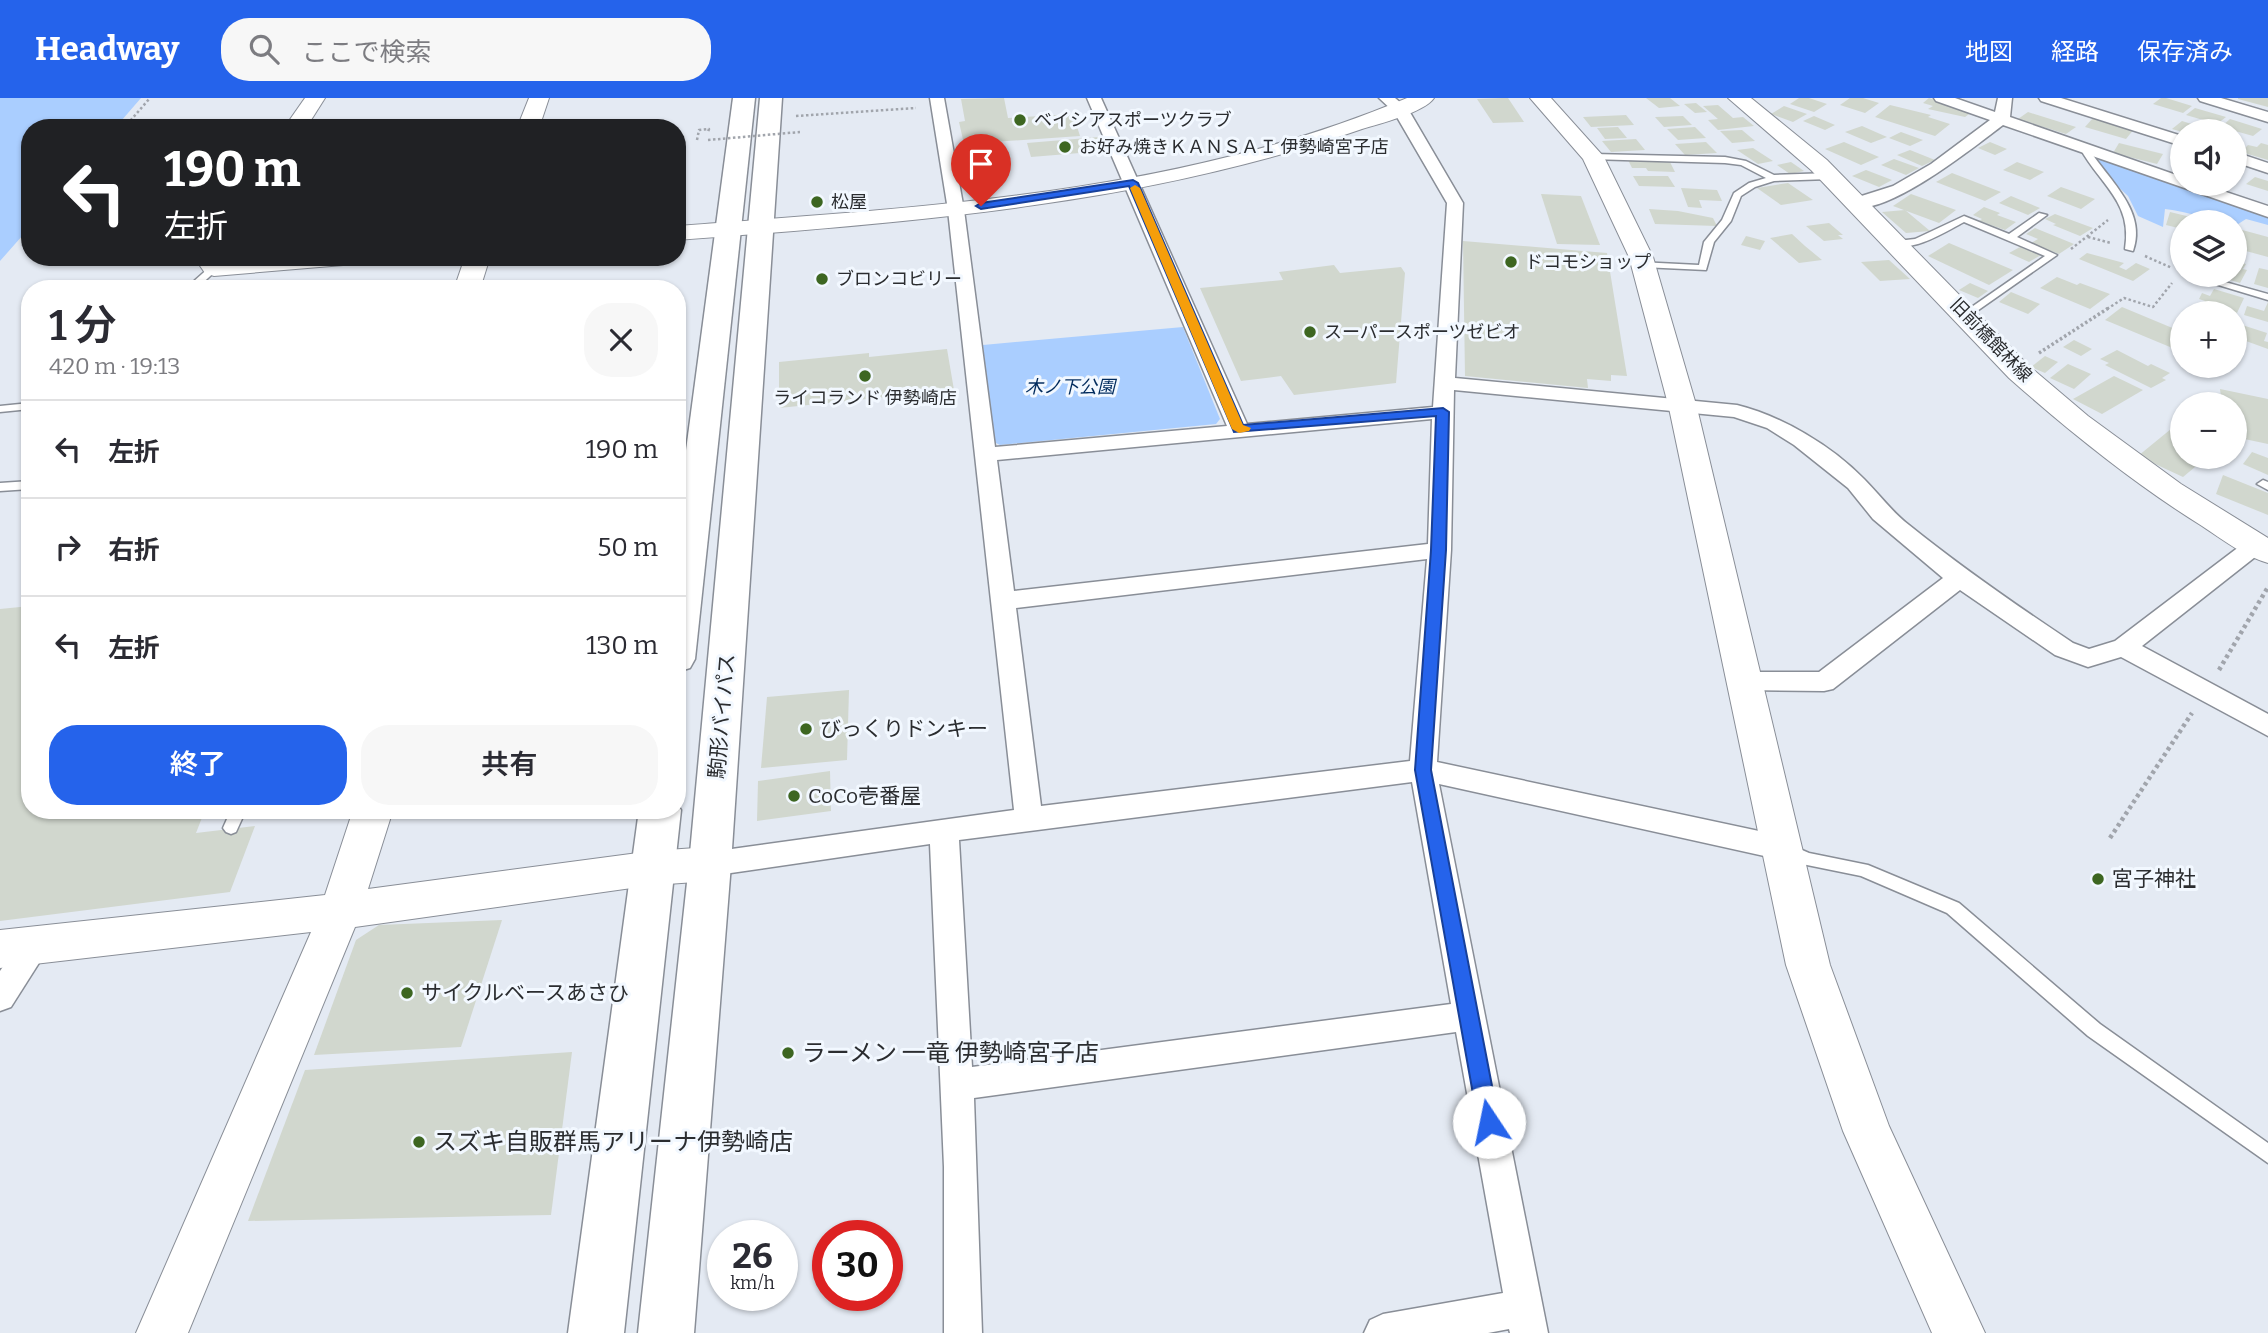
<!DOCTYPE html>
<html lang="ja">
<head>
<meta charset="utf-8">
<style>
	:root { --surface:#fff; --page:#f7f7f7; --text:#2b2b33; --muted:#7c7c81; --line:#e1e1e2; --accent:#2563eb }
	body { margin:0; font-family:Bitter,"Noto Sans JP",serif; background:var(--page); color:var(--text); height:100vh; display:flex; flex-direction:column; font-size:26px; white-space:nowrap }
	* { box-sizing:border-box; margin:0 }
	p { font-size:23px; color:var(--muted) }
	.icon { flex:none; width:38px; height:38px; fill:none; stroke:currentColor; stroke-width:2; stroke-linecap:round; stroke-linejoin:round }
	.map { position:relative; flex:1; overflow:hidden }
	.sheet { position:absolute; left:21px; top:182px; width:665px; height:539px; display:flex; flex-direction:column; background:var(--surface); border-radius:28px; box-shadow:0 2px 5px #0004 }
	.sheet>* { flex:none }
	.banner { position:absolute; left:21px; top:21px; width:665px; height:147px; border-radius:28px; box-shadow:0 2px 5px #0004; background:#202124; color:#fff; overflow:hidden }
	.buttons { position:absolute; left:2170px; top:21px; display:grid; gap:14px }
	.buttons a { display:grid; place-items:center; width:77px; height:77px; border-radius:50%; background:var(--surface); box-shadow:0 2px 5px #0004; font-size:35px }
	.speed { position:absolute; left:707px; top:1122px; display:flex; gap:14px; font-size:35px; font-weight:700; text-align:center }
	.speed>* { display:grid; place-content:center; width:91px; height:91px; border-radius:50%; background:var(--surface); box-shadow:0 2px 5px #0004; line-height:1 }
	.speed small { font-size:18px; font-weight:400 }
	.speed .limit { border:10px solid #d22; background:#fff; color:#111 }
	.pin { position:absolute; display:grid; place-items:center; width:60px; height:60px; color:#fff; margin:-72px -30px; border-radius:50% 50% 50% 0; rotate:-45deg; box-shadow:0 0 7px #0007 }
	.pin .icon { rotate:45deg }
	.me { position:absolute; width:77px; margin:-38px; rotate:349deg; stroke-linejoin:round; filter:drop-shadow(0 0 5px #0008) }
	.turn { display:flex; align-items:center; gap:24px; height:147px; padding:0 28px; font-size:32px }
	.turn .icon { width:91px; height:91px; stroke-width:2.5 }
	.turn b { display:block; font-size:49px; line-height:60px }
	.round { display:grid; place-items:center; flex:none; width:74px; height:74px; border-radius:28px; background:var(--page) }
	.head { display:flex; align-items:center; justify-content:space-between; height:119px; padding:0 28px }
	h1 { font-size:42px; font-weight:600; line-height:52px }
	.primary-button { display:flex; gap:14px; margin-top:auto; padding:14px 28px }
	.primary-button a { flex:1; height:80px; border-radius:28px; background:var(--accent); color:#fff; font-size:28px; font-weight:600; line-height:80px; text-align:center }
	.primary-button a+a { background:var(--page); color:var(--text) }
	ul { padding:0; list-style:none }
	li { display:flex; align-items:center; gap:21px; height:98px; padding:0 28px; border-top:2px solid var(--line) }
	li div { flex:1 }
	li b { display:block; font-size:26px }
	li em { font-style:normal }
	header { display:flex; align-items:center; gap:42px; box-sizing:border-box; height:98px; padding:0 35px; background:var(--accent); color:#fff }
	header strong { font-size:33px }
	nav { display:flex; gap:38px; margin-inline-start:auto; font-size:24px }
	.search { width:490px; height:63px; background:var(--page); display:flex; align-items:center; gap:18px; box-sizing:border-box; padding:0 24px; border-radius:28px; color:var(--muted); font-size:26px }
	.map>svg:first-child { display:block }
</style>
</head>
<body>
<header>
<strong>Headway</strong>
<div class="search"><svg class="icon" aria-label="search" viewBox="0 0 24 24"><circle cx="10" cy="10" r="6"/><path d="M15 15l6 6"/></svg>ここで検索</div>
<nav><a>地図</a><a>経路</a><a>保存済み</a></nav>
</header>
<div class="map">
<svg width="2268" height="1235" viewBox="0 0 2268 1235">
	<rect width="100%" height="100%" fill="#e4eaf3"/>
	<g fill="#aaceff">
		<polygon points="0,0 141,0 115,30 30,30 30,129 0,163"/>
		<path d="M2100 61 2268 119V127L2246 121 2235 128V124C2210 124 2189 113 2165 111L2163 129 2138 118 2128 98 2095 67Z"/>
		<polygon points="1183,229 1220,321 1216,326 1000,347 994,344 983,247"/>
	</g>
	<g fill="#d1d7ce">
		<polygon points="1004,0 1008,20 1073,16 1080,38 964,46 959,24 965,23 961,1"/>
		<polygon points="1502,0 1508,0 1524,24 1493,25 1477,1"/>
		<polygon points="1646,0 1670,0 1680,8 1659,10"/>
		<polygon points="1799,0 1809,0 1827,6 1814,14 1790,6"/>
		<polygon points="1850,0 1863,0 1879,5 1865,15 1840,7"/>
		<polygon points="1929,0 1972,14 1965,19 1928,11 1933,8 1923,5"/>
		<polygon points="2161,0 2166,0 2192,8 2183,15 2153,6"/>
		<polygon points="2238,0 2268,0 2268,9 2238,1"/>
		<polygon points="1696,5 1707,14 1695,15 1684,6"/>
		<polygon points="1718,7 1733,20 1743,19 1754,28 1718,32 1708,22 1718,21 1703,8"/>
		<polygon points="1890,7 1931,17 1928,19 1950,26 1935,38 1875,19"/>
		<polygon points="1784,8 1807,16 1793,24 1771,16"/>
		<polygon points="2195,10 2226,19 2217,26 2186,17"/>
		<polygon points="2028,14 2076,29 2066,36 2018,21"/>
		<polygon points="1626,17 1634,27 1591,29 1583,19"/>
		<polygon points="1683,18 1692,27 1664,29 1655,19"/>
		<polygon points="1814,18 1835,27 1825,32 1803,23"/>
		<polygon points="2093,20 2134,31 2126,41 2085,29"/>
		<polygon points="2230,21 2262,31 2253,38 2221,29"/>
		<polygon points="2182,23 2207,31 2203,33 2182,34 2172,31"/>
		<polygon points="1862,28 1887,39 1871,45 1845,34"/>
		<polygon points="1618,29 1627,40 1605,41 1597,30"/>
		<polygon points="1695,29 1706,40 1678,42 1667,31"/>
		<polygon points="1742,32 1755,43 1732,45 1720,33"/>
		<polygon points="1901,34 1923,42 1910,48 1889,40"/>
		<polygon points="1099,39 1104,53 1031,59 1027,45"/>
		<polygon points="1636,41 1645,52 1611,54 1602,43"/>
		<polygon points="1706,44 1717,55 1685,57 1675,46"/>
		<polygon points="1844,44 1879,59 1861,67 1825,51"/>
		<polygon points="1990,44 2007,51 1995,57 1978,50"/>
		<polygon points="2119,45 2163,56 2157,66 2113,55"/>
		<polygon points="2261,45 2268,47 2268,62 2241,54 2248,47 2257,49"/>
		<polygon points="1753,50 1773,63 1758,66 1737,52"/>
		<polygon points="1910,52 1935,62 1922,68 1897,57"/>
		<polygon points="1894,61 1919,70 1906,77 1881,67"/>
		<polygon points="1628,62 1669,62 1675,74 1648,73 1646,70 1632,70"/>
		<polygon points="1791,64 1804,73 1790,76 1777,67"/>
		<polygon points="2017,64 2044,74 2030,82 2003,72"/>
		<polygon points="1866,72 1892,82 1879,89 1852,78"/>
		<polygon points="1952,75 2001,94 1985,103 1936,84"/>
		<polygon points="1633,78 1668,78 1675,89 1639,88"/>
		<polygon points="2255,79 2268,83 2268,93 2246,86"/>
		<polygon points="1788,85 1813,102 1781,107 1757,90"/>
		<polygon points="2061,89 2095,101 2081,111 2047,98"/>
		<polygon points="1681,90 1717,92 1722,103 1699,102 1702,110 1688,109"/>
		<polygon points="1541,96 1581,98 1600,147 1557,146"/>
		<polygon points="1911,96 1956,112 1939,125 1893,108"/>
		<polygon points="2011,98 2040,110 2028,117 1999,105"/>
		<polygon points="1984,109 2000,115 1997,117 2016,124 2005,132 1979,123 1982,121 1973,117"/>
		<polygon points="1649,111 1678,113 1713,120 1717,128 1655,126"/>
		<polygon points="1905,112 1930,133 1906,135 1882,114"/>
		<polygon points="2170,114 2207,123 2206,124 2182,124 2182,131 2166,127"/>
		<polygon points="2055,116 2093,130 2080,138 2053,127 2056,126 2045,121"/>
		<polygon points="1829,125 1843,137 1838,137 1843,141 1824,143 1806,128"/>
		<polygon points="2035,130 2074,146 2059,156 2031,145 2038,141 2026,136"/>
		<polygon points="2235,130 2268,139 2268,159 2235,150 2237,147 2235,146"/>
		<polygon points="1792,136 1805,148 1822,162 1799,165 1770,140"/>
		<polygon points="1746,138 1765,143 1760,152 1741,147"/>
		<polygon points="1463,143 1607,155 1627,278 1611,277 1611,283 1587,281 1588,290 1465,278"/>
		<polygon points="1949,145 2013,172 1989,187 1928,158"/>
		<polygon points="2020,149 2041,157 2029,164 2009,155"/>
		<polygon points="2087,155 2124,165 2119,169 2126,172 2136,165 2150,171 2133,183 2079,161"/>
		<polygon points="1889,162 1910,181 1880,183 1861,164"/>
		<polygon points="2235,163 2246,166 2243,171 2247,172 2240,185 2213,177 2235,177"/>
		<polygon points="1334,167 1340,175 1401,169 1405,175 1396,285 1294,297 1281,278 1241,283 1200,190 1283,182 1279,174"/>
		<polygon points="2259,170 2268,172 2268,190 2254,186"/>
		<polygon points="2057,179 2077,187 2080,185 2110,196 2090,211 2040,190"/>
		<polygon points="1970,185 1988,193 1978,200 1959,192"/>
		<polygon points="2214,191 2244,200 2237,215 2203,206 2205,203 2199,201 2202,195 2210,198"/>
		<polygon points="2011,194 2040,206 2028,216 1999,204"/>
		<polygon points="2268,204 2268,224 2244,217 2247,208 2264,213"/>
		<polygon points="2122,209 2182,234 2182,254 2105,222"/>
		<polygon points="2236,225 2267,235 2264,243 2268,244 2268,251 2235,239"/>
		<polygon points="2074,242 2092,251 2081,258 2063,249"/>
		<polygon points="947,251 954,292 779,310 779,264 869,255 869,259"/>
		<polygon points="2117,252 2148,268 2151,266 2170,275 2162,280 2166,282 2151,290 2105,267 2109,265 2100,261"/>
		<polygon points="2045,258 2058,264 2045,275 2031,269"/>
		<polygon points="2068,266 2091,276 2074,291 2050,280"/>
		<polygon points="2114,278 2143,292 2102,316 2073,301"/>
		<polygon points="2220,291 2268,301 2268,346 2235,339 2235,306 2222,306"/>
		<polygon points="2182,322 2182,359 2207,359 2183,379 2138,358"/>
		<polygon points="2252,354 2268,360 2268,377 2243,366"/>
		<polygon points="2223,377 2268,395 2268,417 2216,396"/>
		<polygon points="30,508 30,712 205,712 196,735 255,728 230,794 0,823 0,511"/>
		<polygon points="849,592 847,662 761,670 767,599"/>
		<polygon points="830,673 831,713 757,723 758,683"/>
		<polygon points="502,822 461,949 314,957 356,842 379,827"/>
		<polygon points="572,954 551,1117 248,1123 305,972"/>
	</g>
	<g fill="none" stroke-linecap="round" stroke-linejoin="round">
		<g stroke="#898e97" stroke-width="3">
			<g id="lane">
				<path d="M2081 48H2087C2106 80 2148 112 2133 153L2125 151C2133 104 2100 87 2080 50Z"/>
				<polygon points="1593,56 1725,59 1746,63 1774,77 1830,75 1834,78 1830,81 1774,83 1755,89 1741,98 1731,123 1714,144 1706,172 1642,169 1637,166 1639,164 1699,167 1704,144 1722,122 1734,95 1749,85 1766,80 1741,67 1725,65 1590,61 1589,59"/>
				<path d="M2039 115 2047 117 2017 139 2057 157 1967 220 1962 217 1963 215 2045 158 1964 124C1947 133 1911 156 1892 146L1897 143 1915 141 1964 118 2009 136Z"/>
				<polygon points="211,168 219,170 196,191 185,191"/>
				<polygon points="2185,177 2200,177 2268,196 2268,202"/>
				<polygon points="30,305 30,311 0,314 0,308"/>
				<polygon points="2263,382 2268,384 2268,392 2257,386"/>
				<polygon points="30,383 30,391 0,393 0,385"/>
				<polygon points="231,712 246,712 236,734 231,736 226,734 223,730"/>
				<polygon points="1788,746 1809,755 1868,767 1959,805 2100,926 2268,1045 2268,1065 2088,938 1947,815 1861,778 1802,766 1783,756 1780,752 1783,748"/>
			</g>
		</g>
		<g stroke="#898e97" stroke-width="3">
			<g id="street">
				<path d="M930 0H944L964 112 995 349 1227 328 1087 0H1101L1247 326 1433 309 1447 105 1394 14 1379 0H1395L1408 11 1463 105 1455 280 1737 307C1782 318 1832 348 1864 381 1880 397 1891 413 1909 427 1961 469 2016 507 2073 545L2089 551 2115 543 2248 442 2256 439 2264 442 2268 447 2264 452 2142 548 2268 616V638L2121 559 2088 569 2055 557 1960 492 1833 591 1824 593 1743 592 1734 590 1730 583 1734 576 1743 574H1819L1943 480 1873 421 1848 390 1794 347 1767 330 1734 319 1454 292 1451 452 1437 664 1782 738 1792 742 1796 750 1792 758 1782 762 1439 686 1548 1235H1510L1509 1231 1488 1235H1364L1370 1222 1383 1216 1503 1195 1456 934 974 1000 982 1235H944V1069L930 746 710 778 700 775 695 766 700 757 710 754 1014 712 948 112ZM1432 321 1428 446 1014 493 997 362ZM1427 461 1410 663 1041 708 1016 510ZM1412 684 1451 906 972 969 959 742Z"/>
				<path d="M1934 0H1955L1995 14 1998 0H2012L2010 19 2182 79V86H2202L2268 108V119L2003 27C1974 49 1888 118 1852 109L1850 105 1852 101 1893 88 1931 66 1990 22 1936 3Z"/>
				<polygon points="2039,0 2061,0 2182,38 2182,48 2041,3"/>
				<polygon points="2198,0 2221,0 2268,14 2268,24 2200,3"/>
				<polygon points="2235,54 2268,65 2268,75 2235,64"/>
				<polygon points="36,833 47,837 51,846 11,909 0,913 0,873 25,837"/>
			</g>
		</g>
		<g stroke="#898e97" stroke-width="2">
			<g id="secondary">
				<polygon points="305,0 325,0 306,30 284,30"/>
				<polygon points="529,0 549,0 539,30 517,30"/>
				<path d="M1407 0H1434C1425 14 1379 26 1362 31 1141 108 909 124 677 142V128C922 109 1178 97 1407 0Z"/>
				<polygon points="1530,0 1551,0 1604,59 1653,159 1697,310 1830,867 1889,1028 1985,1235 1932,1235 1843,1033 1786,867 1669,310 1629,159 1583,61"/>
				<path d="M1728 0H1751L1827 62 2029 268 2088 318 2181 386 2268 440V465C2244 458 2223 442 2202 428 2133 385 2070 334 2009 280L1811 72Z"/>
				<polygon points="200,159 225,159 225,162 367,159 364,164 355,166 214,178 205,175 198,165"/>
				<polygon points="465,159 490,159 480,191 454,191"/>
				<polygon points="353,712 393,712 368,791 653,753 710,749 724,754 730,766 724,778 710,783 653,787 355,829 188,1235 136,1235 311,834 0,870 0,832 325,797"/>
			</g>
		</g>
		<g stroke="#898e97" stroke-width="3">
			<g id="primary">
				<polygon points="733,0 755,0 695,561 690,570 677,574 677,420"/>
				<polygon points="760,0 782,0 731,766 694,1235 638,1235 689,766"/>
				<polygon points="677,706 681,712 624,1235 568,1235 639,712 677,712"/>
			</g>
		</g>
		<g stroke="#a1a5ac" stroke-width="2.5" stroke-dasharray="2.5 2.5" stroke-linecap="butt">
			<polyline points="796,18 916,10"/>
			<polyline points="124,30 150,0"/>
			<polyline points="697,42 699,32 709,31 708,34"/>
			<polyline points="2088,139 2111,145"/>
			<polyline points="22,148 30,140"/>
			<polyline points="2071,151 2108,122"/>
			<polyline points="2145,158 2172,170"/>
			<polyline points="2107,211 2124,200 2153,209 2172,185"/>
		</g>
		<polyline stroke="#a1a5ac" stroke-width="3.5" stroke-dasharray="2.5 2.5" stroke-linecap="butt" points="2039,255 2110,209"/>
		<g stroke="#a1a5ac" stroke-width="4.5" stroke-dasharray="3.5 3.5" stroke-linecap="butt">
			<polyline points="2219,572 2268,489"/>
			<polyline points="2110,740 2192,615"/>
		</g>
		<use href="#lane" fill="#fff" fill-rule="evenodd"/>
		<use href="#street" fill="#fff" fill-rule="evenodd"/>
		<use href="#secondary" fill="#fff" fill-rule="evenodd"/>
		<use href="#primary" fill="#fff" fill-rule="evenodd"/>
		<polyline stroke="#a1a5ac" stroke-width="2.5" stroke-dasharray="2.5 2.5" stroke-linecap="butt" points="708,42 800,34"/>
	</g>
	<polygon fill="#2563eb" stroke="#184099" stroke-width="2" points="1133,82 1138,85 1243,327 1443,310 1449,314 1446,452 1431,672 1499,1024 1496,1031 1489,1034 1481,1031 1478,1024 1415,672 1431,452 1436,318 1234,334 1129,88 981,111 976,108 981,105"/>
	<polygon fill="#f59e0b" points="1135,87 1140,90 1243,327 1251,330 1249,333 1239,335 1232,331 1130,90"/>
	<g fill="#3d6621" stroke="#f2f8ff" stroke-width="2.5">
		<circle cx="1020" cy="22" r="7"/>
		<circle cx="1065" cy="49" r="7"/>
		<circle cx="817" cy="104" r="7"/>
		<circle cx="1511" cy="164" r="7"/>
		<circle cx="822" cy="181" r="7"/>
		<circle cx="1310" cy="234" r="7"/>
		<circle cx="865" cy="278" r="7"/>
		<circle cx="806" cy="631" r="7"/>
		<circle cx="794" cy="698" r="7"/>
		<circle cx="2098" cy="781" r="7"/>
		<circle cx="407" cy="895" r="7"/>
		<circle cx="788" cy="955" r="7"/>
		<circle cx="419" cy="1044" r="7"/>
	</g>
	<g text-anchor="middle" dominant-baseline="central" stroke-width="6" stroke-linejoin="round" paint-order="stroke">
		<g font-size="18" fill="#2b2d30" stroke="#f2f8ff" text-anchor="start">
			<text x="1034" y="22">ベイシアスポーツクラブ</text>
			<text x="1079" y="49">お好み焼きＫＡＮＳＡＩ 伊勢崎宮子店</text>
			<text x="831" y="104">松屋</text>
			<text x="1525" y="164">ドコモショップ</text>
			<text x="836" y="181">ブロンコビリー</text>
			<text x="1324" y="234">スーパースポーツゼビオ</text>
			<text x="865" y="300" text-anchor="middle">ライコランド 伊勢崎店</text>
		</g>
		<g font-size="18" fill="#2b2d30" stroke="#f2f8ff">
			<text transform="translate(1991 242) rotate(46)">旧前橋館林線</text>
		</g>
		<g font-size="18" font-style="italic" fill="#012b5d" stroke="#f2f8ff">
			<text x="1070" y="289">木ノ下公園</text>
		</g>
		<g font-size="21" fill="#2b2d30" stroke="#f2f8ff">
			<text transform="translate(722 618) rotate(-85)">駒形バイパス</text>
		</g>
		<g font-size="21" fill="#2b2d30" stroke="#f2f8ff" text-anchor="start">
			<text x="820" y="631">びっくりドンキー</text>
			<text x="808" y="698">CoCo壱番屋</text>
			<text x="2112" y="781">宮子神社</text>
			<text x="421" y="895">サイクルベースあさひ</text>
		</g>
		<g font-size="24" fill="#2b2d30" stroke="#f2f8ff" text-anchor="start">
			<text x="802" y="955">ラーメン 一竜 伊勢崎宮子店</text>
			<text x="433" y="1044">スズキ自販群馬アリーナ伊勢崎店</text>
		</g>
	</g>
</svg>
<div class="buttons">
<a><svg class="icon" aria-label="sound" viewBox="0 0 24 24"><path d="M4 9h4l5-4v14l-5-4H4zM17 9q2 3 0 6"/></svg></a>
<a><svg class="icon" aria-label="layers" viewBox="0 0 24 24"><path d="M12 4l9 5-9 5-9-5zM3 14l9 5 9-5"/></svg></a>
<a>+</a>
<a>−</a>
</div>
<div class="speed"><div>26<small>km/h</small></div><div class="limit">30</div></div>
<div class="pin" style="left:981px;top:108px;background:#d93025"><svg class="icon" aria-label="arrive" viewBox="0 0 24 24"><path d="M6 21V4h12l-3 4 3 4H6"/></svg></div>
<svg class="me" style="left:1489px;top:1024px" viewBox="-20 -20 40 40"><circle r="19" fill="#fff"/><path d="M0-13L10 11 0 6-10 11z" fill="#2563eb"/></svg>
<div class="banner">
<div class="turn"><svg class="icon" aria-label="left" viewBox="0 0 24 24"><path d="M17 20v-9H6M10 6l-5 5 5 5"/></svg><div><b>190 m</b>左折</div></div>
</div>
<section class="sheet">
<div class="head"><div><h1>1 分</h1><p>420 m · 19:13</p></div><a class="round"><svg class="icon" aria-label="close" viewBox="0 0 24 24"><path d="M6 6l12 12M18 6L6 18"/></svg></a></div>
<ul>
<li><svg class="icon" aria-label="left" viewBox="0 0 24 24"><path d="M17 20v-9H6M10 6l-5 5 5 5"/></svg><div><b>左折</b></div><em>190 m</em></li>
<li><svg class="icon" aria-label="right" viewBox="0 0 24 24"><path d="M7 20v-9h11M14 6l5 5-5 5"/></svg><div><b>右折</b></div><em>50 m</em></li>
<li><svg class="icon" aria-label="left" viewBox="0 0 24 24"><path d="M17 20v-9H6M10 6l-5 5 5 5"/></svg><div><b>左折</b></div><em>130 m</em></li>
</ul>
<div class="primary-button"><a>終了</a><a>共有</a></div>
</section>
</div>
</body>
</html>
